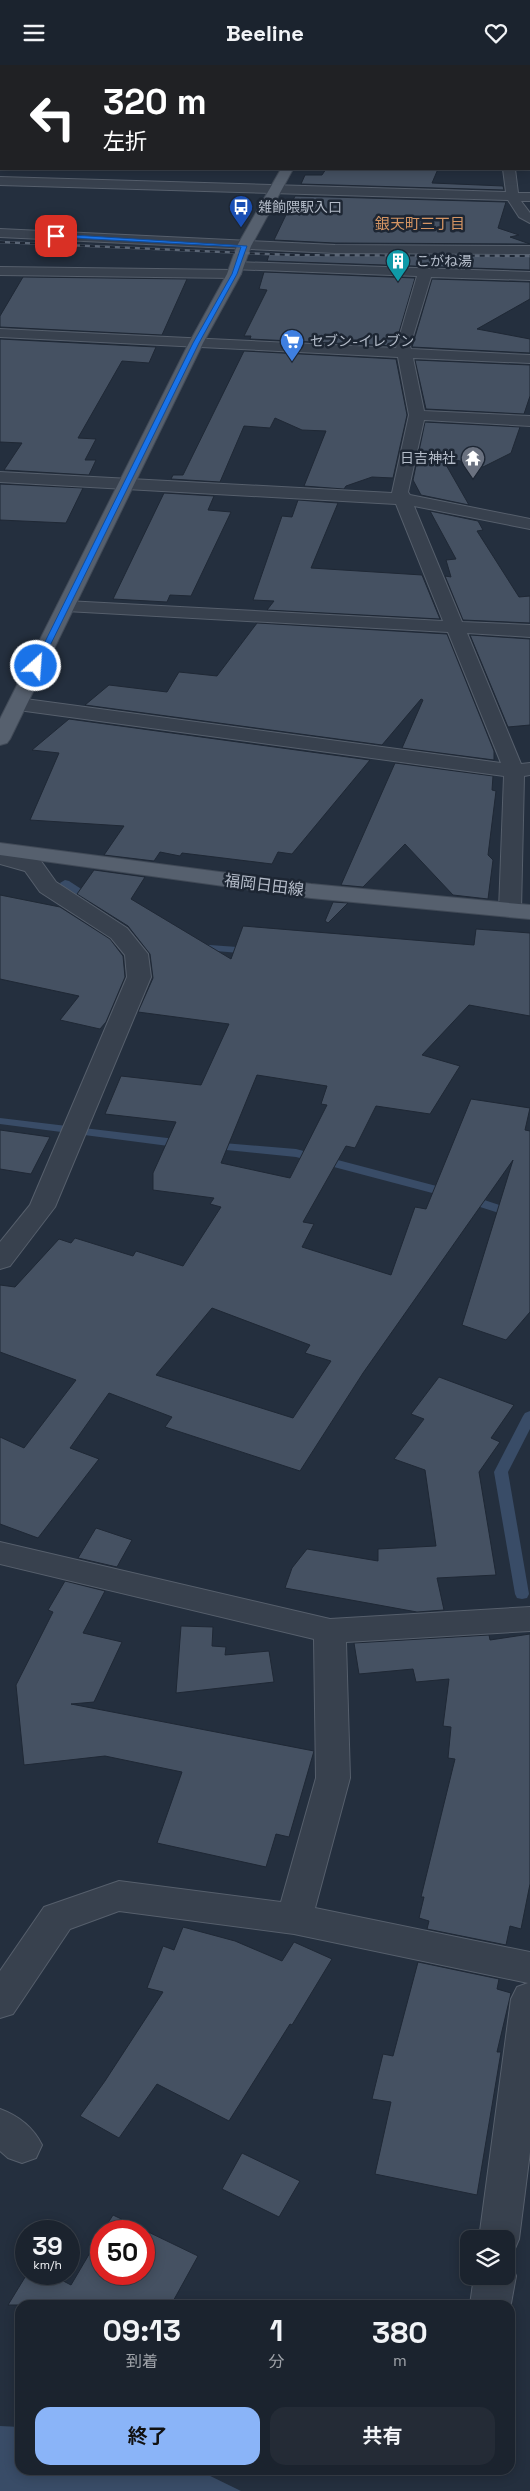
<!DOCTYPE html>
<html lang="ja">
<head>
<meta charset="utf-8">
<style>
	:root { --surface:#1b232e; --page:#242b36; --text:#f1f3f6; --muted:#a0a4aa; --line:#39404a; --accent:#8ab4f8 }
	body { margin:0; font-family:"Space Grotesk","Noto Sans JP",sans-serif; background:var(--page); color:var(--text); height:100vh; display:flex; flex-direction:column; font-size:19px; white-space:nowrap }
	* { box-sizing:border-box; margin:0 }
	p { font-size:16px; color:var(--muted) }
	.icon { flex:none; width:28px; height:28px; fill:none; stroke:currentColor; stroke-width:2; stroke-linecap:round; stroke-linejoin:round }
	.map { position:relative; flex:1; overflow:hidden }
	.details { position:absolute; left:15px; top:2235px; width:500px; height:175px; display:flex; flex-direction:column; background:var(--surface); border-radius:15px; box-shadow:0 2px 12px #0003,0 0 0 1px var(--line) }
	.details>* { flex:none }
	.banner { position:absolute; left:0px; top:0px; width:530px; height:105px; box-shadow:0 2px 12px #0003,0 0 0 1px var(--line); background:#202124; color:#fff; overflow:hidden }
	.buttons { position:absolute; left:460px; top:2165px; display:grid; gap:10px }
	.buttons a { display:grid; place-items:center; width:55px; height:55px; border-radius:10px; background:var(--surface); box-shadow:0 2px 12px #0003,0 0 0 1px var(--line); font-size:25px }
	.speed { position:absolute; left:15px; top:2155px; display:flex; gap:10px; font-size:25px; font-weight:700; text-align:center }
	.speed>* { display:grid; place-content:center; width:65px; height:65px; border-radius:50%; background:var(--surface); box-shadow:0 2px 12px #0003,0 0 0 1px var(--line); line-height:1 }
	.speed small { font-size:12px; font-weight:400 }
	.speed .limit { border:8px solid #d22; background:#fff; color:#111 }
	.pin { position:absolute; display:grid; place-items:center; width:42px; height:42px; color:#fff; margin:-21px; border-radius:10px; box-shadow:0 2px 8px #0006 }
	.me { position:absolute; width:55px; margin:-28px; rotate:26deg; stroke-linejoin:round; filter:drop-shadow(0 0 4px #0008) }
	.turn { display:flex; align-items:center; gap:18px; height:105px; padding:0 20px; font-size:22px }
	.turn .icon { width:65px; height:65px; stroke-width:2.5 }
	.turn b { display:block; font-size:35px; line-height:42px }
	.eta { display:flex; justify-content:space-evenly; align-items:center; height:85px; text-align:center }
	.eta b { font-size:30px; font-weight:700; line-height:35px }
	.button { display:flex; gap:10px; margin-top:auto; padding:10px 20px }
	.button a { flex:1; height:58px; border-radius:15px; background:var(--accent); color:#111; font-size:20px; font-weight:700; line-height:58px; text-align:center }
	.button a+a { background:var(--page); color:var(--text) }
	header { display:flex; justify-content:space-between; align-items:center; height:65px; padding:0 20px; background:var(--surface); font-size:22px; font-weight:700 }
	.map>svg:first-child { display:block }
</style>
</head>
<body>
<header><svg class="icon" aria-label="menu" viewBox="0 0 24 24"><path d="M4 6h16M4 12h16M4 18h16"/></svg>Beeline<svg class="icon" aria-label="heart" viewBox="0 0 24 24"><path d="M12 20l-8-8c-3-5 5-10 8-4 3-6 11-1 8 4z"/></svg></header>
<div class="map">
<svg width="530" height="2426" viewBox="0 0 530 2426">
	<rect width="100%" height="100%" fill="#242f3e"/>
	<polygon fill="#394c67" points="0,2361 20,2362 20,2405 198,2405 241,2426 0,2426"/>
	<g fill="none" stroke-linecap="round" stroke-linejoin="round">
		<g fill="#394c67" fill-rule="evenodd">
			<polygon points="65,815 69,816 98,835 97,837 89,837 61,820 60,818"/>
			<polygon points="196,879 251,883 256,886 251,889 192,884 191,882"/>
			<polygon points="0,1053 184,1075 190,1079 184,1083 0,1059"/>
			<polygon points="211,1077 296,1084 463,1128 530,1150 530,1158 455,1134 296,1092 207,1083 205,1081"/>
			<polygon points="530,1346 530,1364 508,1407 529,1529 527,1533 522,1534 517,1533 515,1529 494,1407 523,1351 525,1348"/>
		</g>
	</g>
	<g fill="#455162" stroke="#1f2835" fill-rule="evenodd">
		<polygon points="326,104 438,104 432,118 503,121 504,125 301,119 305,110 322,110"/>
		<polygon points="295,131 506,137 498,163 519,170 510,172 530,179 335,178 274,175"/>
		<polygon points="270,187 335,190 530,191 530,205 267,196"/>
		<polygon points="264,207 415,213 395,281 250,274 251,271 244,271 267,225 259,224"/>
		<polygon points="23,212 187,214 162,270 0,262 0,251"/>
		<polygon points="432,214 530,217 530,234 477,264 530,274 530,288 412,282"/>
		<polygon points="0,274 156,282 149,298 122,296 78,373 96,374 85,395 96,395 89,410 4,405 22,378 0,377"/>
		<polygon points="244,286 396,294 407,350 393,413 372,412 346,421 344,424 304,421 326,366 302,365 275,353 270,363 244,361 220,417 171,414 173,410 183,410"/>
		<polygon points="415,295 530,300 530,331 524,349 426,344"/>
		<polygon points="425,357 520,362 511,388 483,402 441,391 469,440 421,430 413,415"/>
		<polygon points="0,419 83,423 66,458 0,455"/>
		<polygon points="164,428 214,431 208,445 231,447 191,531 170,530 167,537 113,534"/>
		<polygon points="298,435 338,438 311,503 422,510 440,554 267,545 274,536 253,535 282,451 292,452"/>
		<polygon points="430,446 478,456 483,465 477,466 519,532 530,531 530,558 463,555 445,511 451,512 446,495 456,494"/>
		<polygon points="257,558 447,569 494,686 494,695 402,683 423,635 421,634 382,680 85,640 109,620 167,627 179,607 217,611"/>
		<polygon points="470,570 530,574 530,660 508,662"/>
		<polygon points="69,654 370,695 292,789 278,787 272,799 182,788 180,791 160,787 154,796 104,790 124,761 30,755 59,688 32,685"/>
		<polygon points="395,698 493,711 492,725 496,726 488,790 493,795 488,834 453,830 405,779 363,822 341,820"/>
		<path d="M94 805 145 812 131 834 231 894 243 861 474 880 476 864 530 868V951L469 940 422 990 460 1001 430 1049 376 1041 355 1083 346 1081 303 1157 314 1159 302 1182 391 1210 415 1142 426 1144 471 1034 530 1043 525 1065 530 1066V1247L506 1275 462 1260 513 1095 363 1308 300 1406 165 1362 172 1352 109 1328 70 1383 99 1394 38 1473 0 1459V1372L24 1383 76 1315 0 1287V1220L15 1222 59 1174 71 1178 75 1173 133 1191 136 1186 183 1201 221 1142 210 1139 214 1133 153 1125V1108L176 1057 105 1049 121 1011 201 1020 229 959 138 947 153 913 150 889 128 861 77 829ZM257 1010 327 1021 321 1039 327 1040 290 1113 221 1098ZM212 1243 310 1280 305 1288 331 1296 293 1353 156 1310Z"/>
		<polygon points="0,830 60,842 110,874 123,891 125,912 106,957 100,964 60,955 79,931 0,914"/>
		<polygon points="333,837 348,838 328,858 325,856"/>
		<polygon points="0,1065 50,1072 31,1109 0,1104"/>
		<polygon points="439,1312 514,1340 491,1373 500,1377 479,1407 496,1510 437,1513 444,1545 417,1547 285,1523 292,1503 307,1484 378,1496 378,1484 436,1481 425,1405 394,1394 424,1354 411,1349"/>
		<polygon points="96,1463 132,1475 117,1502 78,1493"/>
		<polygon points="65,1516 105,1526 83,1568 122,1577 94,1637 71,1639 314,1686 289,1772 276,1769 266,1802 157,1778 182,1707 105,1691 24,1700 16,1620 53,1547 48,1545"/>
		<polygon points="181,1561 213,1562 212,1581 226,1582 225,1590 269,1586 274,1617 176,1628"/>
		<polygon points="530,1569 530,1819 521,1864 510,1861 506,1880 427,1864 429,1856 419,1853 424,1832 421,1832 455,1694 448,1693 451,1662 443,1661 449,1614 416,1617 413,1604 359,1609 354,1578 489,1570 490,1575"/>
		<polygon points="183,1862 235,1876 282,1896 294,1877 332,1894 292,1960 290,1959 229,2056 157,2019 119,2073 80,2051 105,2016 163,1927 147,1923 163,1881 174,1885"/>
		<polygon points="418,1897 499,1914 497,1924 511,1928 497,1987 501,1987 477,2130 375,2109 391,2037 372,2034 383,1989 393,1991"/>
		<polygon points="242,2088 300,2116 279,2152 222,2124"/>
		<polygon points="113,2150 198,2191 171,2240 8,2240 27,2209 50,2209 71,2220 101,2169 101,2209 144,2209 144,2166 103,2166"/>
	</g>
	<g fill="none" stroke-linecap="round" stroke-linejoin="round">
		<g stroke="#565f6c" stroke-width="2">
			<g id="minor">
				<rect x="0" y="29" width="1" height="6"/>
				<polygon points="530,65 530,73 529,74 529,66"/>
				<polygon points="503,104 515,104 518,128 530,128 530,136 521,136 530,148 530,158 519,152 508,135 0,120 0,112 506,127"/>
				<polygon points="0,164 335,180 530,181 530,189 335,188 0,172"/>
				<polygon points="237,197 530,207 530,215 431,212 410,281 411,284 530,290 530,298 413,293 424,346 530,351 530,361 424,355 408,427 410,430 530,454 530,464 414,441 462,557 530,560 530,572 467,568 521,699 530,698 530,710 524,711 521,845 518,850 510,852 502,850 499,845 504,711 18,645 11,643 8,639 11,635 18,633 501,698 448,567 66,546 60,545 57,541 60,537 66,536 443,556 396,439 0,417 0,407 392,428 409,350 398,292 0,272 0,264 396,283 417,211 232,204 230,201"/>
				<polygon points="0,202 234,205 241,209 234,213 0,210"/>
				<polygon points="0,785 41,796 56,817 127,863 148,889 151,912 55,1142 10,1201 0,1204 0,1177 30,1140 127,912 125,890 111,873 40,827 25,806 0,799"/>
				<polygon points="0,1477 330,1554 530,1542 530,1566 346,1577 350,1713 315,1843 530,1887 530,2087 519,2174 513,2188 506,2190 506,2174 479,2174 511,1934 517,1922 528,1918 294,1869 119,1846 70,1864 13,1949 0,1953 0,1906 44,1842 119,1816 281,1837 316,1713 314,1574 0,1499"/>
				<path d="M0 2044C19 2051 33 2062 42 2080L36 2093 22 2098 8 2093 0 2086Z"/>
				<polygon points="506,2196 510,2197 516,2211 510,2244 510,2240 470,2240 474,2211 506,2211"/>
			</g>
		</g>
		<g stroke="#414a57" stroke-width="2">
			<g id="major">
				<polygon points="0,65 1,66 1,73 0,73"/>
				<polygon points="281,104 293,104 251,181 241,209 203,278 10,674 7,678 0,680 0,654 189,278 227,209 237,181"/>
				<polygon points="0,778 311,819 530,840 530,854 311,833 0,790"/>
			</g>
		</g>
		<use href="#minor" fill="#38414e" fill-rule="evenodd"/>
		<use href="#major" fill="#56606e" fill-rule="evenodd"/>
		<g stroke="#5a6575" stroke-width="2.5">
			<polyline id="rail" points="0,177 290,190 530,191"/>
		</g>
		<use href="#rail" stroke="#1d2633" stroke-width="2" stroke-dasharray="5" stroke-linecap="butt"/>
	</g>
	<polygon fill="#1a73e8" stroke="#114b97" points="56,169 247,181 237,209 199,278 40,601 36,604 33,601 193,278 232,209 241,182 54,172"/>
	<defs>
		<g id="bus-pin" transform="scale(1.25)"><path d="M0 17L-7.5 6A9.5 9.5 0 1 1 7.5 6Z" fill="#1a4fb4" stroke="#1d2633"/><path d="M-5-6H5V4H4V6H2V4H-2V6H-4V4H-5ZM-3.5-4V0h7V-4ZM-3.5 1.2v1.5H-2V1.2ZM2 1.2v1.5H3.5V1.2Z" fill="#fff"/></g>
		<g id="building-pin" transform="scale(1.25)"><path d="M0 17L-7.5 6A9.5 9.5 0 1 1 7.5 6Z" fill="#0f9aa8" stroke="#1d2633"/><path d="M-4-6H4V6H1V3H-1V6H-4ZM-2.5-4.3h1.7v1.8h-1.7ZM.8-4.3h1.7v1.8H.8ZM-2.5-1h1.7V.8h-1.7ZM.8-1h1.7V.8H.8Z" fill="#fff"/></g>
		<g id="supermarket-pin" transform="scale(1.25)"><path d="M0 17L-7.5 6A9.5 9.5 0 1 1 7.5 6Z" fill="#3f7fe0" stroke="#1d2633"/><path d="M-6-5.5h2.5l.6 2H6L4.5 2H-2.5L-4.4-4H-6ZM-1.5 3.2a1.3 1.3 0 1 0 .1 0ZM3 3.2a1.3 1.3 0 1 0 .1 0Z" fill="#fff"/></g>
		<g id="temple-pin" transform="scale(1.25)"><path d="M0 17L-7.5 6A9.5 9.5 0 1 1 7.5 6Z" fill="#6b7280" stroke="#1d2633"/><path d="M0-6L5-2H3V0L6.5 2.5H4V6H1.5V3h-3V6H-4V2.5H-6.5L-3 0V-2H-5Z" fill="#fff"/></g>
	</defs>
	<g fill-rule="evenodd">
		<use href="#bus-pin" x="241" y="142"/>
		<use href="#building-pin" x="398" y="196"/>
		<use href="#supermarket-pin" x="292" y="276"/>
		<use href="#temple-pin" x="473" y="393"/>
	</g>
	<g text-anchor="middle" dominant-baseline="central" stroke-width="5" stroke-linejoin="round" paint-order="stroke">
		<g font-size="14" fill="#b4bcc9" stroke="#1d2633" text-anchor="start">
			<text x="258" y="142">雑餉隈駅入口</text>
			<text x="416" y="196">こがね湯</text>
			<text x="310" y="276">セブン-イレブン</text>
			<text x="456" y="393" text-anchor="end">日吉神社</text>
		</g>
		<g font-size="15" fill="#d59563" stroke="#1d2633">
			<text x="420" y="158">銀天町三丁目</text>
		</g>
		<g font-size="16" fill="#b4bcc9" stroke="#1d2633">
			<text transform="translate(264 820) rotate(7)">福岡日田線</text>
		</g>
	</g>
</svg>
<div class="buttons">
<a><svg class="icon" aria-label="layers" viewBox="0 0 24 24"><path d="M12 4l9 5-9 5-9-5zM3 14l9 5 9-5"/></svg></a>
</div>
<div class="speed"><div>39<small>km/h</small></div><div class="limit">50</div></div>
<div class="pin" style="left:56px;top:171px;background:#d93025"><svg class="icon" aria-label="arrive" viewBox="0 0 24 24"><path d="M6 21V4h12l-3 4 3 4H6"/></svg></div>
<svg class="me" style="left:36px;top:601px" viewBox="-20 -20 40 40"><circle r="17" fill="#1a73e8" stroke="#fff" stroke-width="3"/><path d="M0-11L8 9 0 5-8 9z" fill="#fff"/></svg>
<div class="banner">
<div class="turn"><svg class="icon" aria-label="left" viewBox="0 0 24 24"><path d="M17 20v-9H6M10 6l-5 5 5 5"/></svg><div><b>320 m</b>左折</div></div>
</div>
<section class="details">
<div class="eta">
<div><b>09:13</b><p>到着</p></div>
<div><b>1</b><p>分</p></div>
<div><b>380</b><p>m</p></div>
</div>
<div class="button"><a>終了</a><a>共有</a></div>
</section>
</div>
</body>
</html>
